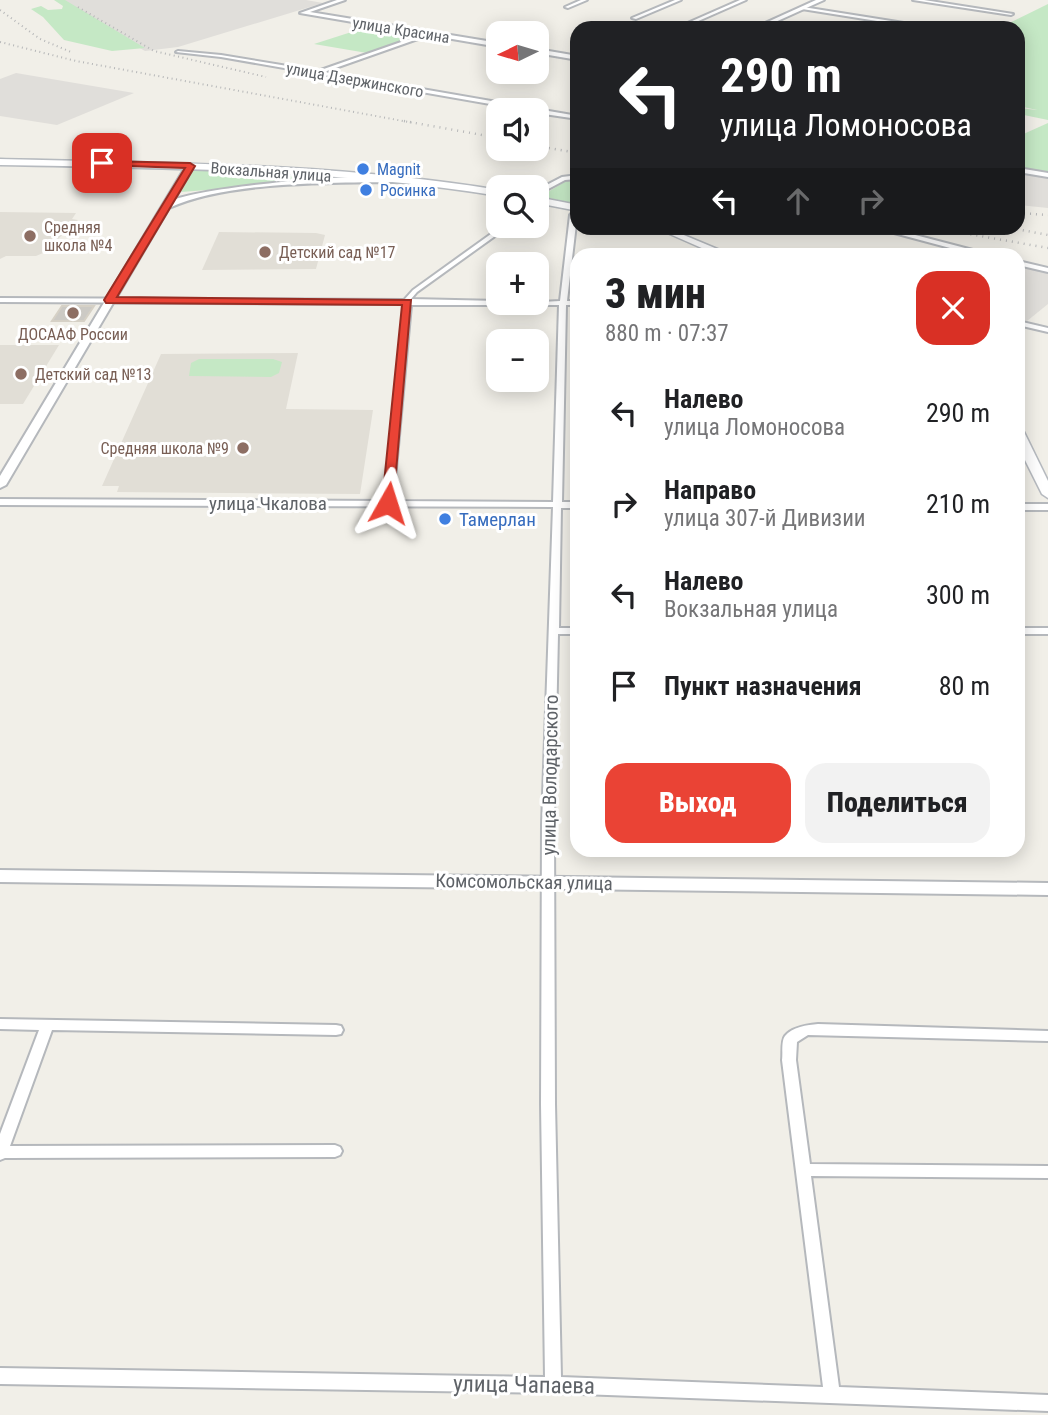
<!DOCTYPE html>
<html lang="ru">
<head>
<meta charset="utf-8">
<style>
	:root { --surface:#fff; --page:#f2f2f2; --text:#202124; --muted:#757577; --accent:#ea4335 }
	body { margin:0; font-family:"Roboto Condensed",sans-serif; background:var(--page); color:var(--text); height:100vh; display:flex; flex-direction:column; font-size:26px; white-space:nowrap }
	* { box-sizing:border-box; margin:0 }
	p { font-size:23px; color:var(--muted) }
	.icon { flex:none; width:38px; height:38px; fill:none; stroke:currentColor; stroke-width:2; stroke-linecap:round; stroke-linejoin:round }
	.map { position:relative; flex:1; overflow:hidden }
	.sheet { position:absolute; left:570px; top:248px; width:455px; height:609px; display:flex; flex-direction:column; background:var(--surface); border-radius:21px; box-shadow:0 4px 18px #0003 }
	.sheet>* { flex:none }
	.guide { position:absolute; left:570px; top:21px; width:455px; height:214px; border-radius:21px; box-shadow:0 4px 18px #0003; background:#202124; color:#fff; overflow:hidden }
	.needle { width:46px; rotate:265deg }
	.controls { position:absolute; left:486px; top:21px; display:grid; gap:14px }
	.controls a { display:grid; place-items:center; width:63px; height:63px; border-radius:14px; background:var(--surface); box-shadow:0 4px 18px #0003; font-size:35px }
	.pin { position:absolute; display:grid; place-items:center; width:60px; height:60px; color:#fff; margin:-30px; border-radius:14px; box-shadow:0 4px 10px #0006 }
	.me { position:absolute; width:77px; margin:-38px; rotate:6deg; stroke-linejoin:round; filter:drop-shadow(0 0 5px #0008) }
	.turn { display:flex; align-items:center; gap:24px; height:147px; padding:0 35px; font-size:32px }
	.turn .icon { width:91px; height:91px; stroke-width:2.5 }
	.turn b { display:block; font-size:49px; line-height:60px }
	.lanes { display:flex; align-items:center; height:66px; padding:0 35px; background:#0003; justify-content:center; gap:35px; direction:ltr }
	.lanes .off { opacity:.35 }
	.round { display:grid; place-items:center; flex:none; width:74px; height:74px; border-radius:21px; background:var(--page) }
	.head { display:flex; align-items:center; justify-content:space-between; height:119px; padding:0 35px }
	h1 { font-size:42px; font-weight:800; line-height:52px }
	.button { display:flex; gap:14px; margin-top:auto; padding:14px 35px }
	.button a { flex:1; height:80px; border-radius:21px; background:var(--accent); color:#fff; font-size:28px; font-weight:800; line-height:80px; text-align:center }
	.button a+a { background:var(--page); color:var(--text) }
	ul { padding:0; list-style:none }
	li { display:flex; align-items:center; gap:21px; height:91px; padding:0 35px }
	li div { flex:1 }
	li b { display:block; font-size:26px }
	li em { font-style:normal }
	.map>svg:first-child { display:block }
</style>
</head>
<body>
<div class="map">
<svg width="1048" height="1415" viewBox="0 0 1048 1415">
	<rect width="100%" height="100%" fill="#f1efe8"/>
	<g fill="#e0deda">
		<polygon points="57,0 306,0 323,3 178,47 145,51"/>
		<polygon points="16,73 134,93 57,125 0,116 0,79"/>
		<polygon points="1021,173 1048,177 1048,208 1019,205 1019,174"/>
		<polygon points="1018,267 1048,272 1048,304 1027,321 1019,319"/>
	</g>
	<g fill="#e1ded6">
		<polygon points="0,212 76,213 72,219 78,220 43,253 36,256 6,256 0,259"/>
		<polygon points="219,232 316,233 325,235 316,269 202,270"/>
		<polygon points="0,345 59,345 23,404 0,404"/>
		<polygon points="298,353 286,409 373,410 360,494 117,492 119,486 102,486 161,354"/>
	</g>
	<g fill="#c5e8c5">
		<polygon points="54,0 65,0 145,48 112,51 64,40 43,17 31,9 41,6 48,10 62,9 63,6"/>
		<polygon points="1048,4 1048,120 1019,114 1019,108 1037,110 1019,106 1018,28 999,28"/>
		<polygon points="367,27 419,35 367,53 314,44"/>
		<polygon points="1048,123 1048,173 1019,168 1019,136"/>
		<polygon points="199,168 301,177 304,178 297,183 181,192 193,170"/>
		<polygon points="577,179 577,205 541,196 568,180"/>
		<polygon points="199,359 273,359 282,362 279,373 271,377 189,376 191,363"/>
	</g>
	<polygon fill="#cccac5" stroke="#d6d1c6" stroke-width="2" points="62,306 94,306 84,321 52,321"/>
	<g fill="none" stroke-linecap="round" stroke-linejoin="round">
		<g stroke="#b5b8bc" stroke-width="4">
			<g id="minor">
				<polygon points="581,0 587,0 568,8 565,7"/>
				<polygon points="675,0 681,0 636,19 632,18"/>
				<polygon points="740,0 746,0 687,26 683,25"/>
				<polygon points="913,0 924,0 1013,14 1011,15"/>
				<polygon points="803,7 929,27 931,28 921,28 802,9"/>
				<polygon points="427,33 429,35 324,72 532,108 534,110 525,110 221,57 176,52 178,51 221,55 318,71"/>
				<polygon points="537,109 578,116 578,119 537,113 537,110 535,110"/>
				<polygon points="1018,168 1048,173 1048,177 1018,172"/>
				<polygon points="578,175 578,179 565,180 537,195 537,190 562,177"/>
				<path d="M578 207 567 301H578V305H566L562 502H578V508H561L559 628H578V634H558L554 825 555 1104 561 1377 823 1387 782 1060C783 1054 781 1041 785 1036 792 1027 807 1025 818 1024L1048 1031V1041L808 1035 797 1042 796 1060 810 1164 1048 1166V1178L811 1176 839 1387 1048 1395V1411L553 1393 0 1384V1368L545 1377 541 1104 542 825 553 507 0 505V499L385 501 404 304 0 302V298L404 300 413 290 502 226H509L417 292 411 299 499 301V303H502L499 305H411L393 501 553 502 559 305H525L522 303 560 301 570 215Z"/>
				<polygon points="896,230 992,255 993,256 980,256 894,233 893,232"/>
				<polygon points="1018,261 1048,268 1048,272 1018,265"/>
				<polygon points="1018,321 1048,328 1048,332 1018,325"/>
				<rect x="1018" y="504" width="30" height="6"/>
				<rect x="1018" y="628" width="30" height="6"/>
				<polygon points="0,1019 336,1025 341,1026 343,1030 341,1034 336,1035 52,1030 10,1146 335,1145 340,1147 342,1151 340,1155 335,1157 5,1158 0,1160 0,1134 39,1030 0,1029"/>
			</g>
		</g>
		<g stroke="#b5b8bc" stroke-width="4">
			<g id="tertiary">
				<polygon points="337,0 345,0 310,12 499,43 499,47 300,13"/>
				<polygon points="816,0 824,0 762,28 754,28"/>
				<polygon points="537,49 578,56 578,60 537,53"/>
				<path d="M190 164 194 166 174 200C199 188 378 169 399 180L395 182C329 183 228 181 169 208L6 485 0 488V476L186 166Z"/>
				<polygon points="0,870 1048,883 1048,895 0,882"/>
			</g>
		</g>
		<g stroke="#b6babf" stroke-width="3">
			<g id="secondary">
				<path d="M0 159C166 163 335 163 499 190V196C335 169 166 168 0 165Z"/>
				<polygon points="537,197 578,205 578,211 537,203"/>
				<polygon points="656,228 667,228 734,256 720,256"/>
				<polygon points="1018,429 1024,432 1048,481 1048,498 1042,494 1018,446"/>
			</g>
		</g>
		<use href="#minor" fill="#fff" fill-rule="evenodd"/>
		<use href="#tertiary" fill="#fff" fill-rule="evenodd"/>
		<use href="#secondary" fill="#fff" fill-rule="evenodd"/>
		<g stroke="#b6b7b8" stroke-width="2" stroke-dasharray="1 3.5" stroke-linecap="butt">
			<polyline points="78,7 154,51 266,77"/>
			<polyline points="0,10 40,39 71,52"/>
			<polyline points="0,42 76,61 414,123"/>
		</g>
		<g stroke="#b6b7b8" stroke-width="2.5" stroke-dasharray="1 5" stroke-linecap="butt">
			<polyline points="404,121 499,138"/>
			<polyline points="537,146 578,153"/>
			<polyline points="1018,213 1048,215"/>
			<polyline points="935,228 1048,248"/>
			<polyline points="1011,228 1048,235"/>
		</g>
	</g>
	<polygon fill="#ea4335" stroke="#982c22" stroke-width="2" points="102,161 190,163 195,166 117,297 411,300 393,506 384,506 382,503 402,305 106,303 104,300 185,168 99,165"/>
	<g fill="#3f7fe0" stroke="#fff" stroke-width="2.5">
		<circle cx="363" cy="169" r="7"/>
		<circle cx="366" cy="190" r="7"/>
		<circle cx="445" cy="519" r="7"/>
	</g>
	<g fill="#8d6e63" stroke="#fff" stroke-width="2.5">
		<circle cx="30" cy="236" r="7"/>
		<circle cx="265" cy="252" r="7"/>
		<circle cx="73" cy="313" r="7"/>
		<circle cx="21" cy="374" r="7"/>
		<circle cx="243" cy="448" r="7"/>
	</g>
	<g text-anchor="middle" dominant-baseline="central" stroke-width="6" stroke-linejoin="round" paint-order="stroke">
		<g font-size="16" fill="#5f6368" stroke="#fff">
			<text transform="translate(401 30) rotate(9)">улица Красина</text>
			<text transform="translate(355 80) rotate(10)">улица Дзержинского</text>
			<text transform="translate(271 172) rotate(4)">Вокзальная улица</text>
		</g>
		<g font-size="16" fill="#366cbe" stroke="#fff" text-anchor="start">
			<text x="377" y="169">Magnit</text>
			<text x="380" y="190">Росинка</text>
		</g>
		<g font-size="16" fill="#785e54" stroke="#fff" text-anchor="start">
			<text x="44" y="227">Средняя<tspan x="44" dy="18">школа №4</tspan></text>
			<text x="279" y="252">Детский сад №17</text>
			<text x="73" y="334" text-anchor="middle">ДОСААФ России</text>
			<text x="35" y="374">Детский сад №13</text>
			<text x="229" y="448" text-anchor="end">Средняя школа №9</text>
		</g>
		<g font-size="19" fill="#5f6368" stroke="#fff">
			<text x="268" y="503">улица Чкалова</text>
			<text transform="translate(550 775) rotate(-89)">улица Володарского</text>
			<text transform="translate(524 882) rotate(1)">Комсомольская улица</text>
		</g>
		<g font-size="19" fill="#366cbe" stroke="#fff" text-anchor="start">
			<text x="459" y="519">Тамерлан</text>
		</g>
		<g font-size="23" fill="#5f6368" stroke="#fff">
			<text transform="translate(524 1385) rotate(1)">улица Чапаева</text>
		</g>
	</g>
</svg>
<div class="controls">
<a><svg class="needle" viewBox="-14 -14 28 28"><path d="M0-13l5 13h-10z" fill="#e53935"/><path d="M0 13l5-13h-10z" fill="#757577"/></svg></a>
<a><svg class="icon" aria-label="sound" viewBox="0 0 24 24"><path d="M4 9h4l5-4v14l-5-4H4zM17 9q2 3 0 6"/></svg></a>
<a><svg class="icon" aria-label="search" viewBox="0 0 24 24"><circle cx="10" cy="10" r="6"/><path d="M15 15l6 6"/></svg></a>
<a>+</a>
<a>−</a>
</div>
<div class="pin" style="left:102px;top:163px;background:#d93025"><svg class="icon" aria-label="arrive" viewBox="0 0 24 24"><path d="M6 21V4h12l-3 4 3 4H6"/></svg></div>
<svg class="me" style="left:388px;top:503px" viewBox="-20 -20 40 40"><path d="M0-17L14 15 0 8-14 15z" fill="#ea4335" stroke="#fff" stroke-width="4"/></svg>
<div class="guide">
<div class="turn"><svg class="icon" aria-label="left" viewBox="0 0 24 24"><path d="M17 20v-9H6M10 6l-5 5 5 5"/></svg><div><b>290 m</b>улица Ломоносова</div></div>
<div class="lanes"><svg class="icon" aria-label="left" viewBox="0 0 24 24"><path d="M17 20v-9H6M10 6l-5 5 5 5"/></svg><svg class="icon off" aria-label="ahead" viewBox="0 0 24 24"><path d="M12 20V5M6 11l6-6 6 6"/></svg><svg class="icon off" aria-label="right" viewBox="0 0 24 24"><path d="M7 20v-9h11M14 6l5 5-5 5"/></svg></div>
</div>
<section class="sheet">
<div class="head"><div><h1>3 мин</h1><p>880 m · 07:37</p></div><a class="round" style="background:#d93025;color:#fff"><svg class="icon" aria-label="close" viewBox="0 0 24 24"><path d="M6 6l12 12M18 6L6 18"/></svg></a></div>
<ul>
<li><svg class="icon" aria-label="left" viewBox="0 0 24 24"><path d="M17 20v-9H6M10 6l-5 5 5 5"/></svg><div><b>Налево</b><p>улица Ломоносова</p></div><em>290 m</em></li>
<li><svg class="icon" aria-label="right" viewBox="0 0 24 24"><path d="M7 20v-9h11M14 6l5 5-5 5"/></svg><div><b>Направо</b><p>улица 307-й Дивизии</p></div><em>210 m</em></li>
<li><svg class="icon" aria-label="left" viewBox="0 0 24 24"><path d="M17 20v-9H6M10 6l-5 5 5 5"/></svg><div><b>Налево</b><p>Вокзальная улица</p></div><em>300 m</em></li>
<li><svg class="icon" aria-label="arrive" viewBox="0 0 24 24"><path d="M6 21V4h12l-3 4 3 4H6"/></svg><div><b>Пункт назначения</b></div><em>80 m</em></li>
</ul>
<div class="button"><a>Выход</a><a>Поделиться</a></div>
</section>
</div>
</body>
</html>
